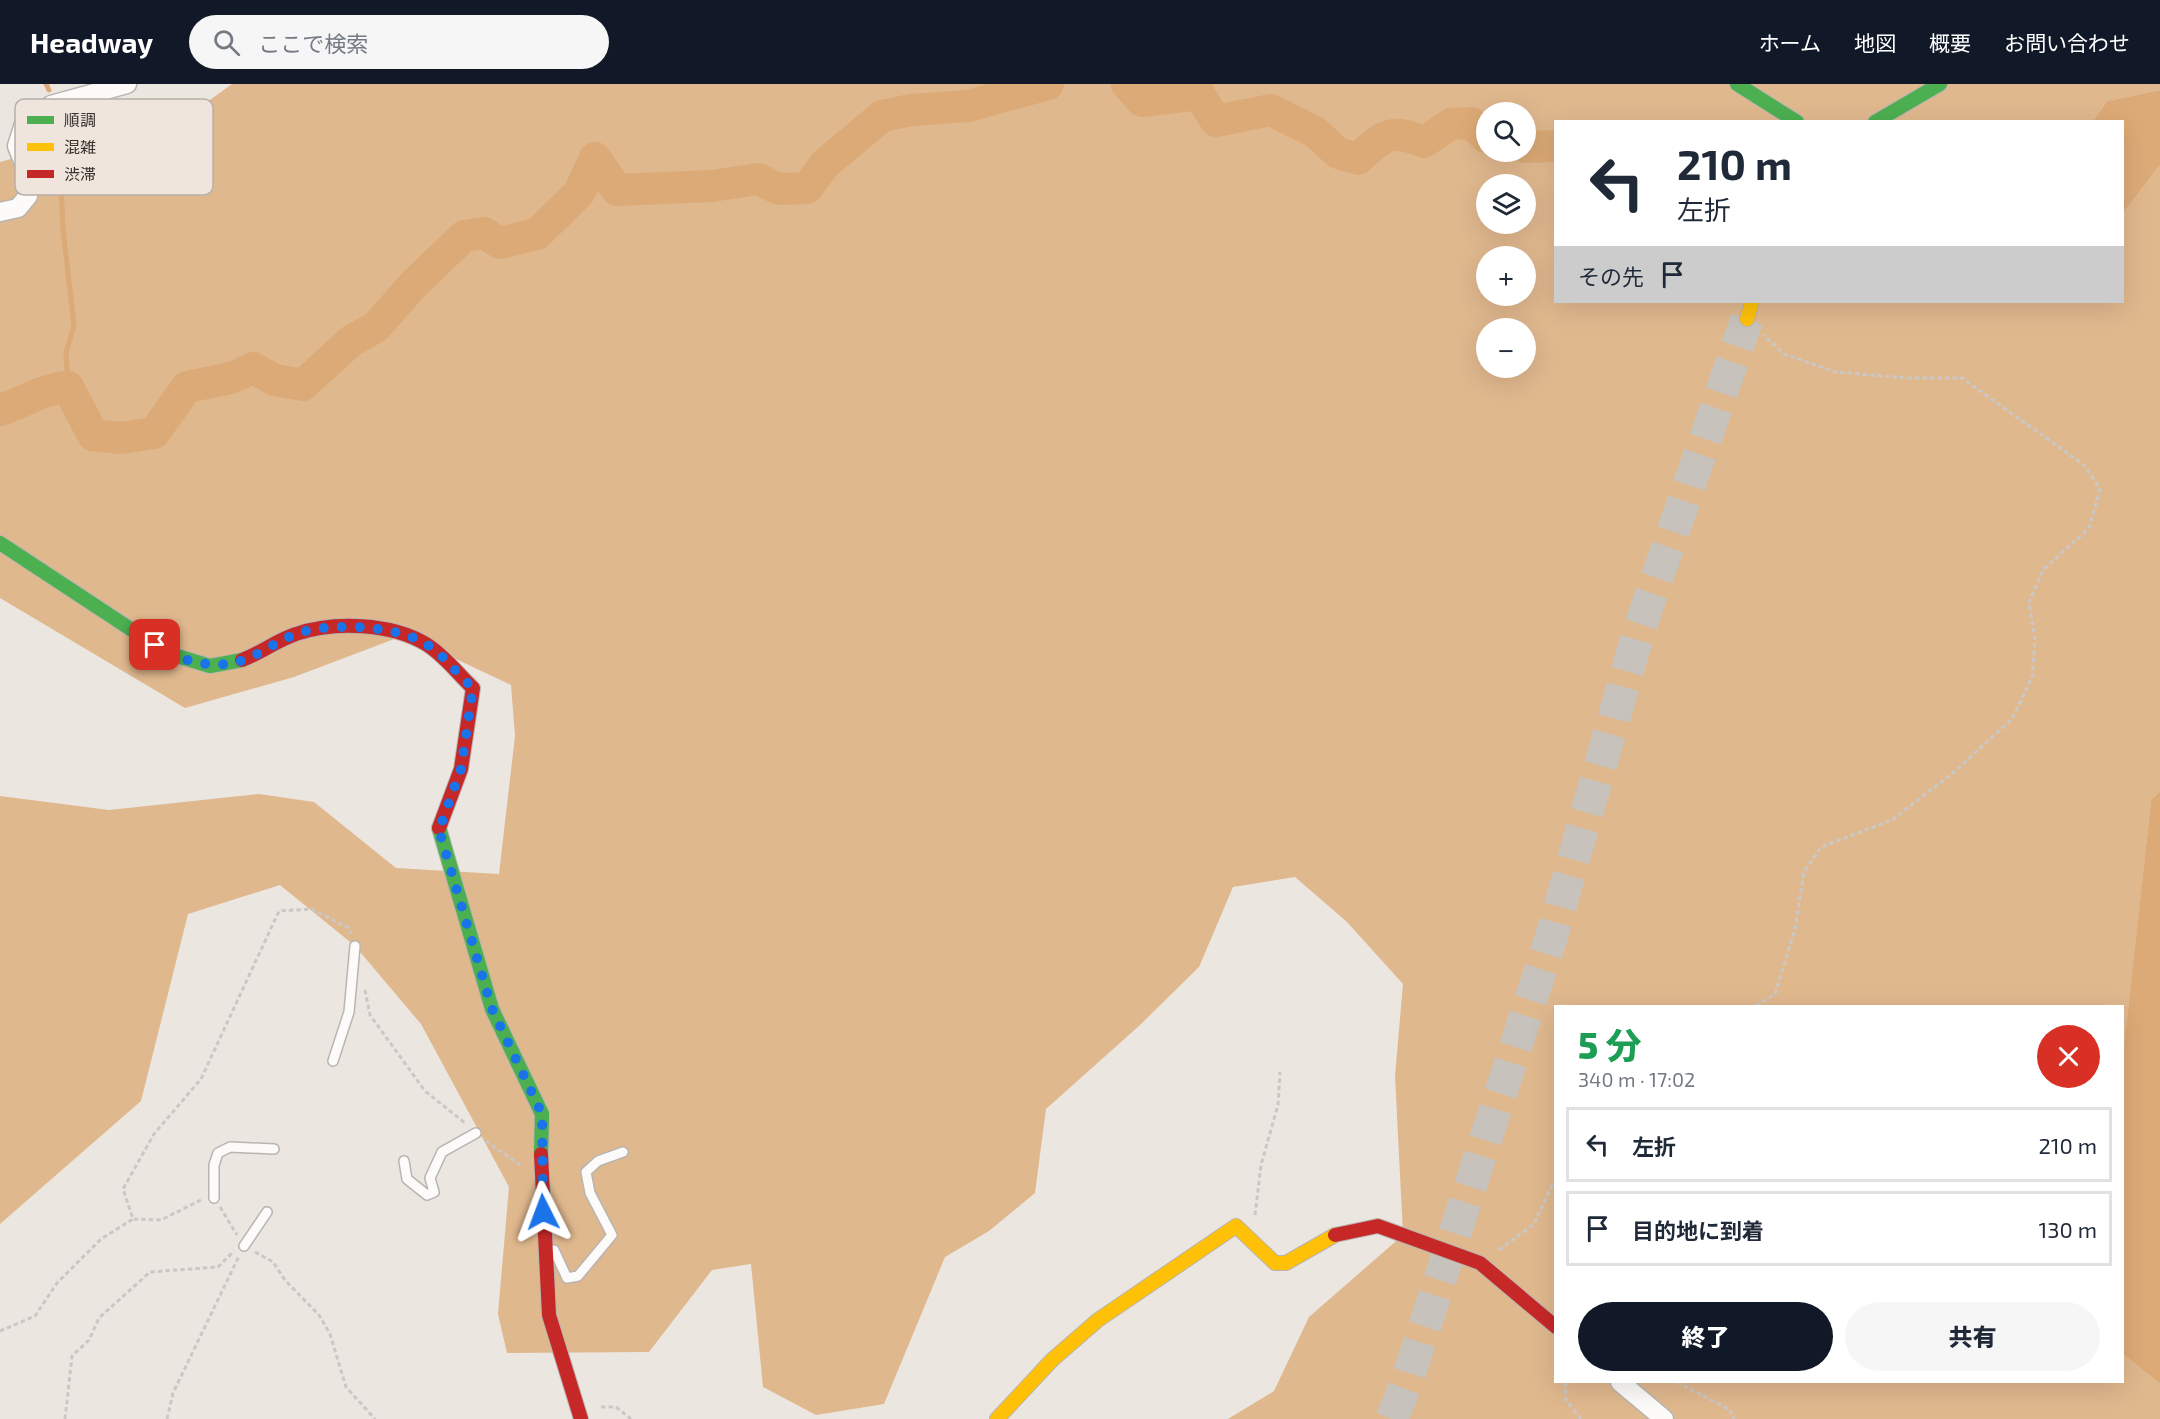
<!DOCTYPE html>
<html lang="ja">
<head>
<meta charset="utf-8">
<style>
	:root { --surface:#fff; --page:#f6f6f7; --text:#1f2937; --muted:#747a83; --line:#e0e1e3; --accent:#111827 }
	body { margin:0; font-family:"Exo 2","Noto Sans JP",sans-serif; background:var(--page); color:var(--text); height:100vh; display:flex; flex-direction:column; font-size:22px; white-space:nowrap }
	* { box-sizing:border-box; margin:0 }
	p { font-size:20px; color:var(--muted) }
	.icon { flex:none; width:33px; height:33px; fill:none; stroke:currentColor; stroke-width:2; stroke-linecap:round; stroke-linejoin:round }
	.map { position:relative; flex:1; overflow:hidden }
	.panel { position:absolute; left:1554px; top:921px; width:570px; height:378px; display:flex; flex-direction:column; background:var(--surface); border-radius:0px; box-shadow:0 6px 24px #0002 }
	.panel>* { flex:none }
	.banner { position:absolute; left:1554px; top:36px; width:570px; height:183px; border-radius:0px; box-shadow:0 6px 24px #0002; background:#fff; color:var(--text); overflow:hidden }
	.controls { position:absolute; left:1476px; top:18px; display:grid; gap:12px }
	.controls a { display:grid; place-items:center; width:60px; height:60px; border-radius:50%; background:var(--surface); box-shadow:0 6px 24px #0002; font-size:30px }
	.pin { position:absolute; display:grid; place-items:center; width:51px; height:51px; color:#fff; margin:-26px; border-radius:12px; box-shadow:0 3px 9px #0006 }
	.me { position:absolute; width:66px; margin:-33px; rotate:357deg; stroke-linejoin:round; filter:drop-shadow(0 0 4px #0008) }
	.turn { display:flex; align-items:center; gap:21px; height:126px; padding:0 24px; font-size:27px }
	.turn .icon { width:78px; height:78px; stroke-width:2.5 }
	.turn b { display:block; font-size:42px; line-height:51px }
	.then { display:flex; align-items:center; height:57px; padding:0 24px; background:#0003; gap:12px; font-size:22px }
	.round { display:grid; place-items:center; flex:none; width:63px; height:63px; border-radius:32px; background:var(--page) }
	.summary { display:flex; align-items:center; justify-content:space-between; height:102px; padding:0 24px }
	h1 { font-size:36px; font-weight:800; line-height:45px; color:#1e9e55 }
	.cta { display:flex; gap:12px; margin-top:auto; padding:12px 24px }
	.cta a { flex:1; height:69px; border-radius:36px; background:var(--accent); color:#fff; font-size:24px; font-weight:800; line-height:69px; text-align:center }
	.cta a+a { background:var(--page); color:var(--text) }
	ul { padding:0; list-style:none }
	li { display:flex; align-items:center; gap:18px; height:75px; margin:0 12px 9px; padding:0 12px; border:3px solid var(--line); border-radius:0px }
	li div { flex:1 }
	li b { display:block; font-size:22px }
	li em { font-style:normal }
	header { display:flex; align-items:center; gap:36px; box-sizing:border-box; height:84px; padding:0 30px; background:var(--accent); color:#fff }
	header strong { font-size:28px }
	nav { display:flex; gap:33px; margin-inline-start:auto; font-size:21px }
	.search { width:420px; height:54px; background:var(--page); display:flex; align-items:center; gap:15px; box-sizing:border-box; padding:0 21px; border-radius:33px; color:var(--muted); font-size:22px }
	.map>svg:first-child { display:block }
</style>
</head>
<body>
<header>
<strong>Headway</strong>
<div class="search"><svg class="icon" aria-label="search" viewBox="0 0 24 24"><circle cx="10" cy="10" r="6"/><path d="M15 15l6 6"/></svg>ここで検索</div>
<nav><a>ホーム</a><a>地図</a><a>概要</a><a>お問い合わせ</a></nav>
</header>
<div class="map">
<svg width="2160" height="1335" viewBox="0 0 2160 1335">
	<rect width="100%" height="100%" fill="#ece6e0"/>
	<path fill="#e0b88e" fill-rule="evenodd" d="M232 0H2160V6L2107 17 2093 37 1556 38V218H2122L2123 129 2160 81V707L2151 716 2123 984 2122 922H1556V1298H2122L2123 1270 2160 1300V1335H1228L1274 1307 1309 1233 1403 1151 1395 992 1403 900 1347 838 1295 793 1233 803 1199 883 1140 941 1046 1025 1035 1109 989 1147 945 1173 884 1320 816 1331 763 1303 751 1180 712 1186 649 1268 507 1269 498 1230 509 1103 421 940 355 862 280 801 188 830 141 1017 0 1140V712L109 726 259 710 314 718 396 784 499 790 515 652 511 601 405 551 294 593 185 624 0 514V78L118 46 178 39ZM1486 28H1526V68H1486ZM1486 100H1526V140H1486ZM1486 172H1526V212H1486ZM1486 244H1526V284H1486Z"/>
	<g fill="#dcaa76">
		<polygon points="2160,6 2160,81 2123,129 2122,38 2093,37 2107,17"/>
		<polygon points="2160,707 2160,1300 2123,1270 2122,984 2151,716"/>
	</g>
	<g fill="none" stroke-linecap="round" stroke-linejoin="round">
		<g stroke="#dcaa76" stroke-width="5">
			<polyline points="46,0 49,6"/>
			<polyline points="58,36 63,145 74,241 66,269 68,303"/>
		</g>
		<g stroke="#dcaa76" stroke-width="32">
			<path d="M1127 0 1142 17 1199 10 1216 37 1271 26 1315 48 1338 69 1358 75C1384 51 1390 44 1424 58L1451 40 1471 39 1486 53"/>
			<polyline points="1526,63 1556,62"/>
			<path d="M0 326C23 319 44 304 68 303L93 351 121 354 154 349 187 303 231 294 253 284 275 296 303 301 351 257 376 243 413 201 464 152 484 149 500 159 537 150 579 109 595 74 617 106 712 102 758 95 779 105 807 104 825 80 882 32 911 26 968 22 1048 0"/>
		</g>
		<polyline stroke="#c7c2bc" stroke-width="33" stroke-dasharray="33 16" stroke-linecap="butt" points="1392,1335 1406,1300 1551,854 1640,543 1747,235"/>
		<g stroke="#b9b4b0" stroke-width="12">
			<g id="lane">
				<polyline points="333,977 349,928 355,862"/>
				<polyline points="404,1077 407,1095 427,1111 434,1108 430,1094 442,1068 476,1049"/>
				<polyline points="214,1114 214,1081 218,1069 230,1063 274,1065"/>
				<polyline points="244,1162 267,1128"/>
				<polyline points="554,1166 567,1194 578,1192 612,1151 590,1109 586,1088 598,1077 623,1068"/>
			</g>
		</g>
		<g stroke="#b9b4b0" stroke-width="21">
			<g id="street">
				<polyline points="0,128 18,124 28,112 29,92 17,62 24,40 51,21 127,0"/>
				<polyline points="1620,1298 1664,1335"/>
			</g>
		</g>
		<g stroke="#b9b4b0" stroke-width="16">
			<g id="fast">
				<polyline points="1737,0 1797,38"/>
				<polyline points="1875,38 1940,0"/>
				<polyline points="0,459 167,569 210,582 242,576"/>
				<polyline points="439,744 492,925 542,1030 541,1070"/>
			</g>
		</g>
		<g stroke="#b9b4b0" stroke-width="16">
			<g id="slow">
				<polyline points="1747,235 1752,218"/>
				<polyline points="997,1335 1052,1276 1098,1236 1236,1142 1275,1179 1286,1179 1335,1151"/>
			</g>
		</g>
		<g stroke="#b9b4b0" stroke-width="16">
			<g id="jam">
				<path d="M242 576C261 569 277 556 296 550 334 537 391 539 426 560 444 571 458 590 473 604L461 685 439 744"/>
				<polyline points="541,1070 549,1231 581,1335"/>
				<polyline points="1335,1151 1378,1142 1480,1179 1556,1243"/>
			</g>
		</g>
		<g stroke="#cac8c6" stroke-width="3" stroke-dasharray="4.5 3" stroke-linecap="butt">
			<polyline points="365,906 370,931 425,1007 465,1039"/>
			<polyline points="1756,922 1775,910 1795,845 1804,788 1821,763 1892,736 1953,689 2012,635 2032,593 2035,556 2029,518 2043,486 2089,444 2100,405 2084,381 1962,294 1907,294 1836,288 1784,270 1764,251"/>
			<polyline points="486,1057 520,1081"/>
			<polyline points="201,1116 161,1136 133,1135 123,1105 154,1050 201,995 279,827 311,825 349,844 351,850"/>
			<polyline points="220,1123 237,1151"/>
			<polyline points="1255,1131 1261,1081 1278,1021 1280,988"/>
			<polyline points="1499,1166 1534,1140 1556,1093"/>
			<polyline points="255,1168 273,1178 285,1196 319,1231 330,1250 346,1303 375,1335"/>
			<polyline points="0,1247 35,1232 57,1199 101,1155 133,1135"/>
			<polyline points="1565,1298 1566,1316 1581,1335"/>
			<polyline points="1677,1298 1730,1326 1734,1335"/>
			<polyline points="601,1323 616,1323 631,1335"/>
			<polyline points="65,1335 72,1272 89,1256 99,1234 150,1188 218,1183 234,1167"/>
			<polyline points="167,1335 173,1309 239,1172"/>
		</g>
		<use href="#lane" stroke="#fcfbfa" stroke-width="9"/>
		<use href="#street" stroke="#fcfbfa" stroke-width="18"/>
		<use href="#fast" stroke="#4caf50" stroke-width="14"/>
		<use href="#slow" stroke="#ffc107" stroke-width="14"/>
		<use href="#jam" stroke="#c62828" stroke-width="14"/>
	</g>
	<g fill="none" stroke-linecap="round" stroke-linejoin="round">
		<path stroke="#1a73e8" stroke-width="10" stroke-dasharray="0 18" d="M155 561C183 579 220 588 251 573 266 566 280 556 296 550 329 538 396 541 426 560 444 571 457 590 473 604L461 685 439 746 492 925 542 1030 543 1128"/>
	</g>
	<rect x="15" y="15" width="198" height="96" rx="9" fill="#f0e5dc" stroke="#b8afa8" stroke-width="1.5"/>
	<rect x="27" y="32" width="27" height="8" fill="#4caf50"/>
	<rect x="27" y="59" width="27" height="8" fill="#ffc107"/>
	<rect x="27" y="86" width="27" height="8" fill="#c62828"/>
	<g font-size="16" fill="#35312d">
		<text x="64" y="42">順調</text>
		<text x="64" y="69">混雑</text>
		<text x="64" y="96">渋滞</text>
	</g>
</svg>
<div class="controls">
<a><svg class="icon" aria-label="search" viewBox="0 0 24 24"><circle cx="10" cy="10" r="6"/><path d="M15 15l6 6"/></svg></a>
<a><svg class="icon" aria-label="layers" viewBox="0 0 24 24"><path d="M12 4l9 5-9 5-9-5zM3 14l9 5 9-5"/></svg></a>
<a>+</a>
<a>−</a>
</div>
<div class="pin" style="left:155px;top:561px;background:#d93025"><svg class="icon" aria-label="arrive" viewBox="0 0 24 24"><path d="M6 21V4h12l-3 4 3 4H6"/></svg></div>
<svg class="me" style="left:543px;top:1128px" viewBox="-20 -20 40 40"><path d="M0-17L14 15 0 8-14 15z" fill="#1a73e8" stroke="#fff" stroke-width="4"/></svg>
<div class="banner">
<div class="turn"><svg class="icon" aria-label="left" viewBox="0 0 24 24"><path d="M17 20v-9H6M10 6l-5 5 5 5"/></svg><div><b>210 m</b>左折</div></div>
<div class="then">その先<svg class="icon" aria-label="arrive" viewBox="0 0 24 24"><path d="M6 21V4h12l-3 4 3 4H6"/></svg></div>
</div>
<section class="panel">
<div class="summary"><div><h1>5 分</h1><p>340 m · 17:02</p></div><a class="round" style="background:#d93025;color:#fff"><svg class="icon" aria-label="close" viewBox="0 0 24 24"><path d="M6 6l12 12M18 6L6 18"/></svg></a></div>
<ul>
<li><svg class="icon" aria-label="left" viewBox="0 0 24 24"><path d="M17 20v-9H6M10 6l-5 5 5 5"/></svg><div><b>左折</b></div><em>210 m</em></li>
<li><svg class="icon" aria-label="arrive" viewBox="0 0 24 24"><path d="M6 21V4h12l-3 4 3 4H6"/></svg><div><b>目的地に到着</b></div><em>130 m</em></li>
</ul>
<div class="cta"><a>終了</a><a>共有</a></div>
</section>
</div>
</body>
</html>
